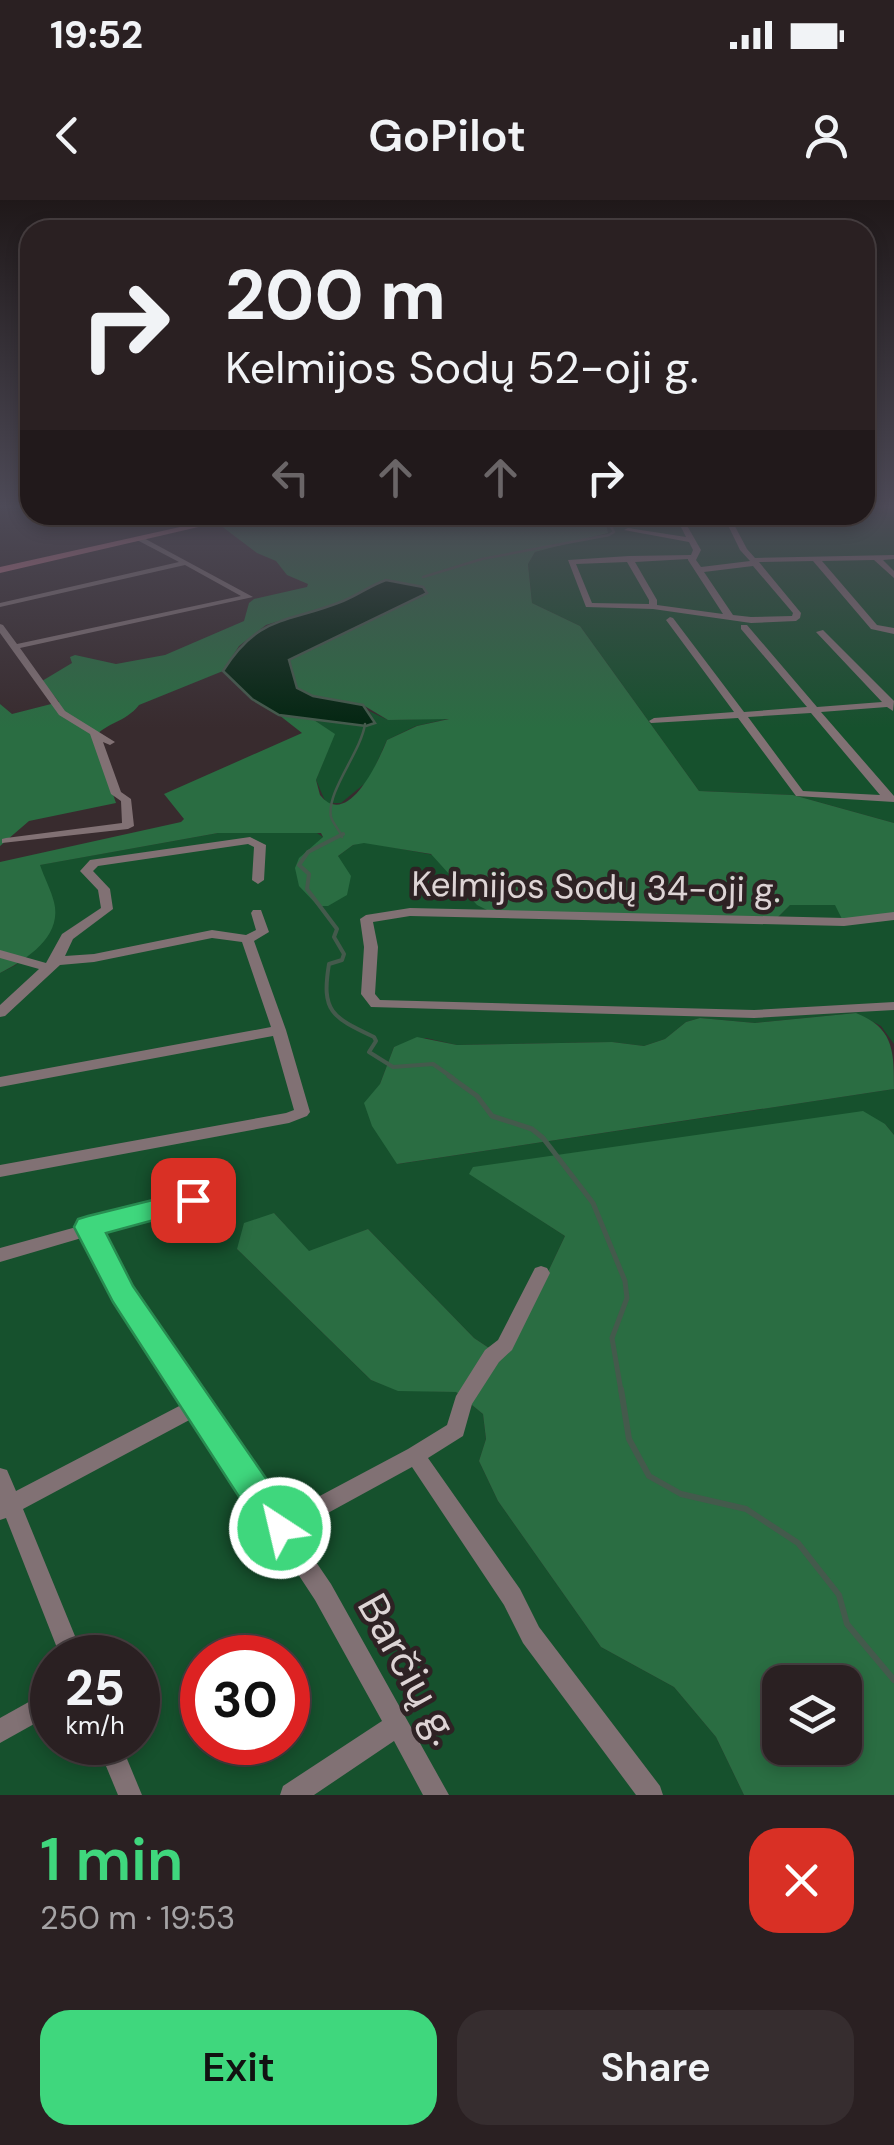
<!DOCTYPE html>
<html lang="en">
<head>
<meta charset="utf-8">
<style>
	:root { --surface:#2a2022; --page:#362d2f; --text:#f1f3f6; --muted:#a5a3a5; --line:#463e40; --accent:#3fd77d }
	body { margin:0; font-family:"DM Sans",sans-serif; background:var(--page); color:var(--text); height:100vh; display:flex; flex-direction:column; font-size:38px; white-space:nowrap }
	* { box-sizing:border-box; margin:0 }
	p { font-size:32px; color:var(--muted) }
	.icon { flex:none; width:55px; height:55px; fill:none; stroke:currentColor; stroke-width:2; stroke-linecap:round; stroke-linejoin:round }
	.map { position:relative; height:1595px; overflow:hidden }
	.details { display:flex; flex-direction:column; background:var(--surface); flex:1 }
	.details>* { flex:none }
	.guide { position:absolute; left:20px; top:20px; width:855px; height:305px; border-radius:30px; box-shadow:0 5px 15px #0003,0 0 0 2px var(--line); background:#2a2022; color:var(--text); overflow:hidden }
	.buttons { position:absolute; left:762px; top:1465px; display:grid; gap:20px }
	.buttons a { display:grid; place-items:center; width:100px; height:100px; border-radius:20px; background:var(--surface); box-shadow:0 5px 15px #0003,0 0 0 2px var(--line); font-size:50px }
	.speed { position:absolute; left:30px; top:1435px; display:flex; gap:20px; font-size:50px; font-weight:700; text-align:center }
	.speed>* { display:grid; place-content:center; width:130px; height:130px; border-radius:50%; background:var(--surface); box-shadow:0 5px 15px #0003,0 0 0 2px var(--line); line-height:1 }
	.speed small { font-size:25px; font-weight:400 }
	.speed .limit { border:15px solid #d22; background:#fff; color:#111 }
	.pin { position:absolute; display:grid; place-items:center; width:85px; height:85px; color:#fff; margin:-42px; border-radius:20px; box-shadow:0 5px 15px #0006 }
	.me { position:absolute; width:110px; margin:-55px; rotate:325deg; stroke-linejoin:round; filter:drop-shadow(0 0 8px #0008) }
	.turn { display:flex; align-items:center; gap:35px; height:210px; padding:0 40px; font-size:45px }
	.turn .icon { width:130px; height:130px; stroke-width:2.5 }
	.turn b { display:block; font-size:70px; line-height:85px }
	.lanes { display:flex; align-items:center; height:95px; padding:0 40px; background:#0003; justify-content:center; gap:50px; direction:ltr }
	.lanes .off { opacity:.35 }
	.round { display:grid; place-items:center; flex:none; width:105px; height:105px; border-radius:30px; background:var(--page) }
	.headline { display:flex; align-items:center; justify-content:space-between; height:170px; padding:0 40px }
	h1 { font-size:60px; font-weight:600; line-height:75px; color:var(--accent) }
	.primary-button { display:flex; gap:20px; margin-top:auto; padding:20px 40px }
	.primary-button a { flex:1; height:115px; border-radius:30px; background:var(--accent); color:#111; font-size:40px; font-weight:600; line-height:115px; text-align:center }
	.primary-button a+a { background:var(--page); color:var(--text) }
	.status { display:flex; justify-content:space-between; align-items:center; height:70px; padding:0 50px; background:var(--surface); direction:ltr }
	.status svg { height:28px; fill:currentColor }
	header { display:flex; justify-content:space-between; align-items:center; height:130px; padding:0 40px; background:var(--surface); font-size:45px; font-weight:600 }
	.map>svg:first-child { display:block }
</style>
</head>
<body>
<div class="status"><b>19:52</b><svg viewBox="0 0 49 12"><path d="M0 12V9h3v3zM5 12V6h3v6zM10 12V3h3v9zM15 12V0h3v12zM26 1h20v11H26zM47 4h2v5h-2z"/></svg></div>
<header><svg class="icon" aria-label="back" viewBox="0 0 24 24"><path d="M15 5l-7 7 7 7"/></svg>GoPilot<svg class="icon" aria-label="person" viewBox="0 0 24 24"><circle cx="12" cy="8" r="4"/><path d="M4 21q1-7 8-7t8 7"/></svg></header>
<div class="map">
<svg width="894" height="1595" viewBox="0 0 894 1595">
	<rect width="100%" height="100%" fill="#382b2e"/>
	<g fill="#16512d" fill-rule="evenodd">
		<polygon points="865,305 894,308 894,623 793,595 699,591 580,426 532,403 528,364 535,352 608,333 604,315 865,315"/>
		<polygon points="369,511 388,520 452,518 416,526 387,540 369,580 341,603 326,603 316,580 334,534 308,516 366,526 375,522"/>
		<path d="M314 631 323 637 313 647 340 663 338 656 353 645 364 642 776 719 790 705H835L894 715V844L881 826 856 813 755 823 700 818 686 822 665 839 644 846 612 842 457 845 426 838 394 847 380 884 398 964 894 889V935L885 924 470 974 565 1036 511 1150 489 1148 474 1138 368 1029 309 1052 274 1013 237 1049 371 1180 398 1190 456 1192 483 1214 486 1239 479 1261 498 1301 601 1447 674 1487 716 1537 744 1595H0V773L16 765 54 703 39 665 218 633ZM52 1458H138V1542H52ZM202 1458H288V1542H202Z"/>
	</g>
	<g fill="#2a6d42" fill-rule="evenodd">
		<path d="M288 315H604L608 333 535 352 528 364 532 403 580 426 699 591 793 595 894 623V715L843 721 835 705H790L776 719 491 712 477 705 431 654 364 643 353 645 338 656 351 676 347 695 328 706H318L299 686 295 668 299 658 323 637 321 633H218L40 665C44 677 51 690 54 702 63 737 25 760 0 773V662L181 622 184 619 164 594 302 533 279 515 308 516 335 534 316 580 320 595C348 630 379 560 387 540L417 526 449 519 388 520 363 505 313 496 297 488 289 460 295 455 423 396V387L386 380 347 400 266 425 239 446 223 471 139 505C125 523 106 522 94 538L116 603 29 621 0 646V504L12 514 59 502 42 481 72 463 70 457 75 455 116 464 165 455 244 421 249 403 254 399 307 387 308 384 287 375 276 361 257 353 220 325Z"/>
		<path d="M856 813C894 828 894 851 894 889L397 964 372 926 364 903 380 884 394 847 417 837 457 845 612 842 644 846 665 839 686 822 700 818 755 823Z"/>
		<path d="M863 911 885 924 894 935V1595H744L716 1537 674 1487 601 1447 498 1301 479 1261 486 1239 483 1214 456 1192 398 1191 371 1180 237 1049 244 1023 274 1013 309 1051 368 1029 474 1138 489 1148 511 1150 565 1036 469 974 473 967ZM780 1482H845V1548H780Z"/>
	</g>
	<path fill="#032611" stroke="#445a4c" stroke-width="2.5" d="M386 380 423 387 427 393 289 460 297 488 313 496 363 505 375 523 366 526 279 515 252 499 223 471C259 414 286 424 343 401 358 395 371 385 386 380Z"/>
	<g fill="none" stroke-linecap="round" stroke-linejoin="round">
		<g stroke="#445a4c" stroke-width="2.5">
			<polyline points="423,377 482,359 609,335 614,332 609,323 611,315"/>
			<path d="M342 637C341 632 333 624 331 617 326 592 361 552 365 524"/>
		</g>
		<path stroke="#445a4c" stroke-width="4" d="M343 634 308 652 299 665 309 674 307 689 337 729 334 737 344 754 342 760 329 764C321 812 332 817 374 837L376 841 369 852 393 867 433 864 453 878"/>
		<polyline stroke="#445a4c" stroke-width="5" points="449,876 477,896 492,916 532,929 543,938 593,1003 625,1081 627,1098 612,1138 621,1191"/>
		<polyline stroke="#445a4c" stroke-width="6" points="621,1189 629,1239 649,1276 681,1294 746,1309 798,1343 839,1395 847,1424 894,1480"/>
		<g fill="#817174" fill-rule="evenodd">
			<polygon points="57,315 102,315 59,321 55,319"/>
			<polygon points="166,315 175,315 197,325 190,327"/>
			<path d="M675 315H681L701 350 696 360 701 367 750 361 740 350 723 315H729L747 349 755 358 894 355V359L883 360 894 371V378L874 360 822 361 877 425 894 428V434L871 429 813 361 759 362 801 413 800 418 796 421 751 423 653 409 586 407 568 360 629 356 691 355 693 350 689 342 624 330 628 328 686 337ZM688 359V360L723 414 657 405V400L635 362ZM627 362 649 400V404L592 403 576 364ZM753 366 793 413 792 416 751 417 733 415 704 372Z"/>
			<polygon points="140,336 253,397 20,448 65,511 115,542 110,545 103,542 121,592 131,599 134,626 128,629 2,643 2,639 6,638 122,623 121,601 111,594 90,534 59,515 0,433 0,424 3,425 17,444 241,396 185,365 0,407 0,403 179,362 137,340 136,338"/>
			<path d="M670 417 673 418 744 512 807 507 741 429V425H747L817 507 882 502 816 432 823 430 894 501 893 511 887 507 821 512 894 596V602L796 596 738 518 651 523 649 521 654 518 734 512 666 420ZM811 513 880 595 803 591 748 517Z"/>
			<polygon points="250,637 266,645 264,680 258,684 252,680 254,647 248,644 98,666 93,671 110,689 113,709 73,739 65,756 94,754 212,730 246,735 256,730 251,713 253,710 261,710 269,732 254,741 286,830 310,912 307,916 289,923 0,977 0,965 286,913 294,910 273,836 0,887 0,877 271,827 242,742 212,738 94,762 60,765 5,816 0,817 0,805 39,769 0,758 0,750 46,763 62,734 101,708 98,690 80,671 90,660"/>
			<polygon points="410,708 844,718 894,712 894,720 844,726 410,716 373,722 378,747 375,794 380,800 754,810 894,802 894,810 754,818 371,807 361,794 364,747 360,719 366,715"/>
			<polygon points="193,994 199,996 201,1000 199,1004 100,1033 129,1089 284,1315 408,1249 447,1225 456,1196 485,1150 498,1140 535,1068 541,1066 547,1068 550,1073 512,1150 499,1162 472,1204 463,1236 428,1258 520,1389 539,1427 660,1586 663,1595 636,1595 523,1443 504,1405 412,1267 295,1331 331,1384 449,1595 423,1595 394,1541 314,1595 280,1595 283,1586 382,1521 315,1400 195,1217 23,1309 84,1458 61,1458 6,1318 0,1320 0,1268 7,1270 16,1291 185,1203 117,1099 85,1037 0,1062 0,1048 80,1026 88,1021 93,1022"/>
			<polygon points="52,1489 52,1514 0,1543 0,1518"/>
			<polygon points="96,1542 120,1542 142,1595 118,1595"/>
		</g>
		<polygon fill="#c57589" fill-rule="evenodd" points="234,315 250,315 0,373 0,367"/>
	</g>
	<linearGradient id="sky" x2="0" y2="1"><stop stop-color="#1f1819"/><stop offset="0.58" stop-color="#4d4a57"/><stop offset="1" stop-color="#4d4a57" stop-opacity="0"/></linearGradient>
	<rect width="894" height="528" fill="url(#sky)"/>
	<polygon fill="#3fd77d" stroke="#298c51" stroke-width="2.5" points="193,990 202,993 206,1000 202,1007 106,1033 133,1086 292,1316 297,1328 292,1340 280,1345 267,1340 113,1102 74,1027 78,1019 88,1016"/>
	<g text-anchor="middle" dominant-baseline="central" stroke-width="9" stroke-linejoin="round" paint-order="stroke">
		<g font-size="35" fill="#ddd4d5" stroke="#2e2224">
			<text transform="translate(596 687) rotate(1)">Kelmijos Sodų 34-oji g.</text>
		</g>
		<g font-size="42" fill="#ddd4d5" stroke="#2e2224">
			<text transform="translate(409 1469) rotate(61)">Barčių g.</text>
		</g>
	</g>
</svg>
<div class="buttons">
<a><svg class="icon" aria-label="layers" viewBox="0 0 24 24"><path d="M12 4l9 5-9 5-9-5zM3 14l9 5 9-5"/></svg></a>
</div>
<div class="speed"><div>25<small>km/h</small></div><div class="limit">30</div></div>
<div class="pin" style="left:193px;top:1000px;background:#d93025"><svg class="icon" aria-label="arrive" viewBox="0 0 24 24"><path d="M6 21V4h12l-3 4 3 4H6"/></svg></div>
<svg class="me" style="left:280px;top:1328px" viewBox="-20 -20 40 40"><circle r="17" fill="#3fd77d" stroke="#fff" stroke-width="3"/><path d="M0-11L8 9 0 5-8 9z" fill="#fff"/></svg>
<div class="guide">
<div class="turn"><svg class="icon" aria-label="right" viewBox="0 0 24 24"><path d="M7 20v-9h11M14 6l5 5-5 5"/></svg><div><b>200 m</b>Kelmijos Sodų 52-oji g.</div></div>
<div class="lanes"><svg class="icon off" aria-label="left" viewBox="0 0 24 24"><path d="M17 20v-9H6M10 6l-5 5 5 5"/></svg><svg class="icon off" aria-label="ahead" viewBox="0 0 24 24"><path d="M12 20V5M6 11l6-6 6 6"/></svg><svg class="icon off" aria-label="ahead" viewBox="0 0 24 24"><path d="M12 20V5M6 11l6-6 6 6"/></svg><svg class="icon" aria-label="right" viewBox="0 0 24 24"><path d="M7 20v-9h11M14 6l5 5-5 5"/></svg></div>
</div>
</div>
<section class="details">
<div class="headline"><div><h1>1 min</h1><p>250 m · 19:53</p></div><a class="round" style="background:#d93025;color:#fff"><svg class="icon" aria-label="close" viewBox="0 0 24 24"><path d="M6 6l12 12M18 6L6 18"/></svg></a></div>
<div class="primary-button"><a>Exit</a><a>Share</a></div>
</section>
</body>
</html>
